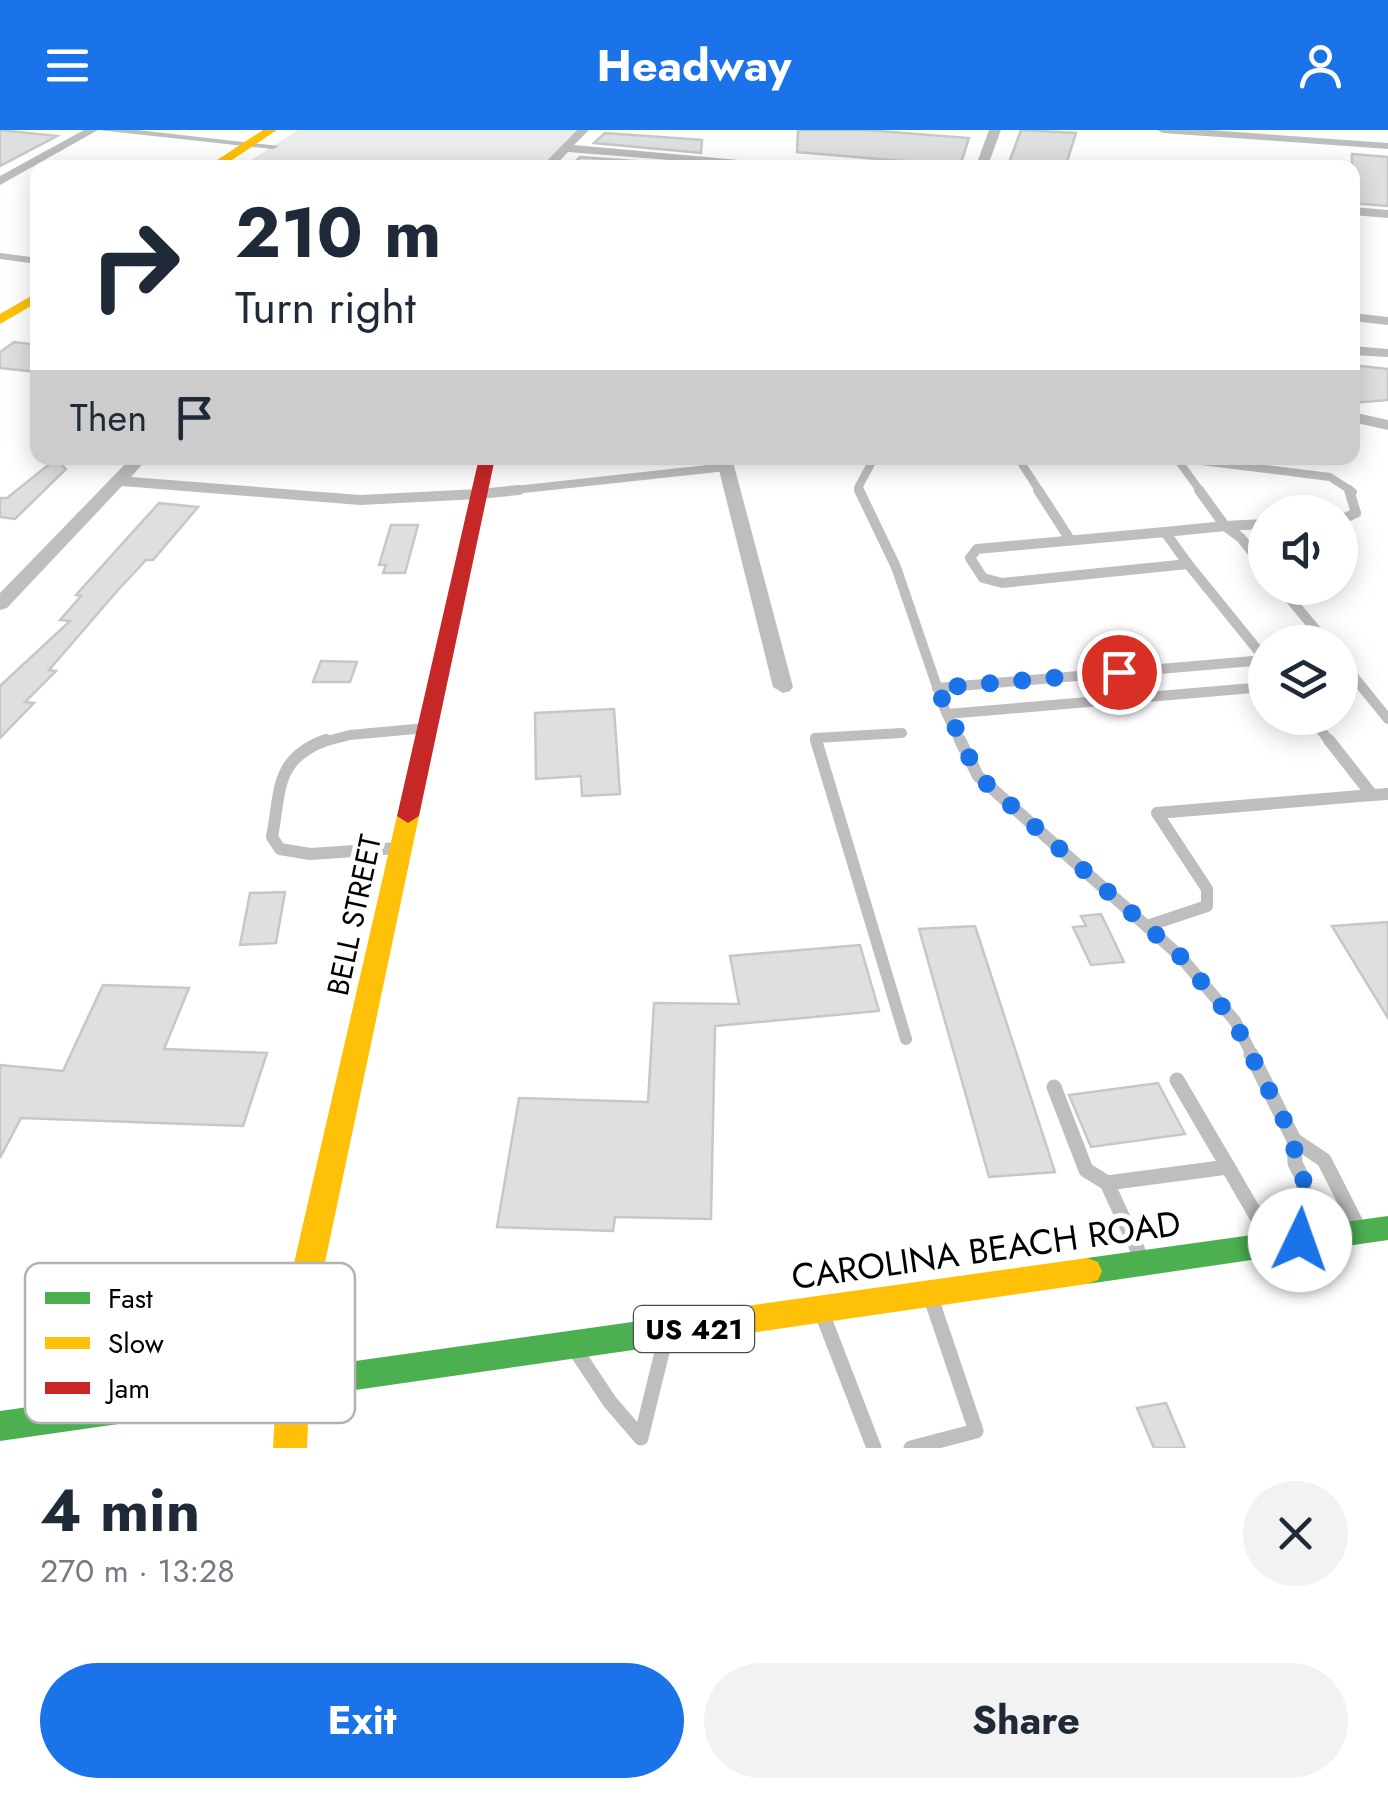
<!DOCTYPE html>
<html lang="en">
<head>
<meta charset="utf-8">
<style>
	:root { --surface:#fff; --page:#f2f2f3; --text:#1f2937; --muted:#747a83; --accent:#1a73e8 }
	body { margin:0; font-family:Jost,sans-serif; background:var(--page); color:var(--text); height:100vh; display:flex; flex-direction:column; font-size:38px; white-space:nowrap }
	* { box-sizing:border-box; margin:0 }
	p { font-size:32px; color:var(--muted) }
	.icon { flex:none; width:55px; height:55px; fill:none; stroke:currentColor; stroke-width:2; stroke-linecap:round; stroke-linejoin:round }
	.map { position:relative; height:1318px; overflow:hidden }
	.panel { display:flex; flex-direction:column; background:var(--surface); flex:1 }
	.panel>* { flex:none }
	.banner { position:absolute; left:30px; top:30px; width:1330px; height:305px; border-radius:20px; box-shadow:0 5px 25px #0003; background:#fff; color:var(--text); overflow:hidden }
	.controls { position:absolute; left:1248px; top:365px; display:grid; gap:20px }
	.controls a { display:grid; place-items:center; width:110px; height:110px; border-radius:50%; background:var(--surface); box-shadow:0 5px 25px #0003; font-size:50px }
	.pin { position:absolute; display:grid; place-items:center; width:85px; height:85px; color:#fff; margin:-42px; border:5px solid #fff; border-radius:50%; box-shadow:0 2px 10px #0007 }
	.me { position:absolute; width:110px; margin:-55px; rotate:3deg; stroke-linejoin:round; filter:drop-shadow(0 0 8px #0008) }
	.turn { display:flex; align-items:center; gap:35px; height:210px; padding:0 40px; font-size:45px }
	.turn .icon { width:130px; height:130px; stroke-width:2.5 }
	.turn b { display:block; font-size:70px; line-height:85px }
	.then { display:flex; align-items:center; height:95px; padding:0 40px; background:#0003; gap:20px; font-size:38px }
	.round { display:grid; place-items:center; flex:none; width:105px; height:105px; border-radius:52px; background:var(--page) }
	.headline { display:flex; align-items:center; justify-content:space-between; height:170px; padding:0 40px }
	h1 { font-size:60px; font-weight:700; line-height:75px }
	.cta { display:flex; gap:20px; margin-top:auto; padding:20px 40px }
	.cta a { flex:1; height:115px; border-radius:60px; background:var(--accent); color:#fff; font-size:40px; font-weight:700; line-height:115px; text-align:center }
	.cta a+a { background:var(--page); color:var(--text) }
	header { display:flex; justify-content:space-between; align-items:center; height:130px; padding:0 40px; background:var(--accent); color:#fff; font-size:45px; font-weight:700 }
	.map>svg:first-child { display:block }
</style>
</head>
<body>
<header><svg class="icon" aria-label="menu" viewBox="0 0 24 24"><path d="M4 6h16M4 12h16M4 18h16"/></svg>Headway<svg class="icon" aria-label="person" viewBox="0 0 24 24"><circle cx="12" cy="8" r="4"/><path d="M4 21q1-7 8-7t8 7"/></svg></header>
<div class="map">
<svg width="1388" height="1318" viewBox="0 0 1388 1318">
	<rect width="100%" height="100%" fill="#fff"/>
	<polygon fill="#ececec" points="298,0 584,0 546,37 239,38"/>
	<g fill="#dfdfdf" stroke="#c7c7c7" stroke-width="2.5">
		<polygon points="0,0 57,6 0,36"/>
		<polygon points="798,0 866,0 969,8 961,33 925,33 797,22"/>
		<polygon points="1021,0 1076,3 1065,38 1007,38"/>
		<polygon points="605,3 702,10 701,23 594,13"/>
		<polygon points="1352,24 1388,27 1388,76 1352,73"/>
		<polygon points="580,27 701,36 701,38 569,38"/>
		<polygon points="14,212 38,215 38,242 0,238 0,222"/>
		<polygon points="1352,235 1388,239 1388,270 1352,273"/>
		<polygon points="56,329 66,339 15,389 0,387 0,368 7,368"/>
		<polygon points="159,373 198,377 153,430 146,430 118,460 49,540 56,541 25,572 34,573 0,608 0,556 70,491 60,490 81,466 76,465"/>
		<polygon points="391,395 418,395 405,443 383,443 386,435 379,435"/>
		<polygon points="321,531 357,532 350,552 313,552"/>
		<polygon points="614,579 620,664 582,666 581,646 536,649 535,583"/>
		<polygon points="285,762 276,813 240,815 250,763"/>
		<polygon points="1101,784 1124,832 1091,835 1073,797 1086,796 1081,786"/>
		<polygon points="1388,792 1388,888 1332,796"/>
		<polygon points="975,796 1001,876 1055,1042 989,1047 919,799"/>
		<polygon points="860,815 879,881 715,896 711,1089 615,1087 613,1101 497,1097 519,968 648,972 654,873 739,874 730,826"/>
		<polygon points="103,855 189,858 164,919 267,923 243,996 21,988 0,1028 0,935 63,941"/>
		<polygon points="1158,953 1185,1004 1091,1017 1069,965"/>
		<polygon points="1166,1273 1185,1318 1154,1318 1137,1278"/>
	</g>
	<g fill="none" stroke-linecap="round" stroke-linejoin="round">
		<polyline stroke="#bebebe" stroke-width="6" points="0,126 38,131"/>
		<g stroke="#bebebe" stroke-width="8">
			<polyline points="1018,328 1040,362"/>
			<polyline points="496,362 726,337"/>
			<polyline points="860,362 858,358 874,328"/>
			<polyline points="1201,362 1180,333 1185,329 1330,347 1353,362"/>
		</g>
		<g stroke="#bebebe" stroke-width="10">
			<polyline points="859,360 896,437 945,580 961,613"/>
			<polyline points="1038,360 1069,408"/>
			<polyline points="479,364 519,360"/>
			<polyline points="1340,390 1356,383 1349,360"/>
			<polyline points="1225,396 1241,408 1265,438"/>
			<polyline points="1225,396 1265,394"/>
			<polygon points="1165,402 1188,434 1002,453 983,448 970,428 977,419"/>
			<polyline points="1165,402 1225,396 1199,360"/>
			<polyline points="1188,434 1265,529"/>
			<polyline points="1281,458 1326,512"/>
			<polyline points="1340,536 1345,536 1388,589"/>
			<polyline points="937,558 1265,530"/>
			<polyline points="947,584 1265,557"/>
			<polyline points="1311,588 1331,613"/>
			<polyline points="319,613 350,605 426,598"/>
			<polyline points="817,613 815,608 902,603"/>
		</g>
		<g stroke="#bebebe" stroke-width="12">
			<path d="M326 610C274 629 281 661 272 707L280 719 310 724 399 718"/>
			<polyline points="816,610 906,909"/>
			<polyline points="960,610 978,646 1180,826 1235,891 1253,927"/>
			<polyline points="1372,665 1388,664"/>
			<polyline points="1147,796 1207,776 1207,759 1157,683 1372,665 1329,610"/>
		</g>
		<g stroke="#bebebe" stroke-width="15">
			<polyline points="1251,924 1294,1010"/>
			<polyline points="1177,950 1228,1037"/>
			<polyline points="1054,957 1086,1040 1107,1053"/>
			<polyline points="1300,1102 1304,1051 1295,1033 1294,1010 1324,1030 1356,1093"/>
			<polyline points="1140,1125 1107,1053 1228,1037 1268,1106"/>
			<polyline points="825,1191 874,1318"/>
			<polyline points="578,1224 610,1272 641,1308 664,1214"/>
			<polyline points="911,1318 976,1301 932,1171"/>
		</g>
		<g fill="#bebebe" fill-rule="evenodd">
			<polygon points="84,0 138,0 279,16 273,19 98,0 0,55 0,46"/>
			<polygon points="577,0 589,0 574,15 827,38 770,38 568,22 553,38 540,38"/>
			<polygon points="989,0 1001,0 987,38 975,38"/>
			<polygon points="1157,0 1210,0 1388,13 1388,19 1163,3"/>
			<polygon points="1352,77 1388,80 1388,88 1352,85"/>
			<polygon points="1352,183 1388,187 1388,195 1352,191"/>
			<polygon points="1352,216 1388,219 1388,227 1352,225"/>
			<polygon points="1352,282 1388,290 1388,300 1352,292"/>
			<polygon points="131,328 148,328 131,347 360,365 479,359 488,364 479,369 360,375 122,356 7,478 0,480 0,463"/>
			<polygon points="716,328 732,328 793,557 790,561 783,563 773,557"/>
		</g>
		<g fill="#4caf50" fill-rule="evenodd">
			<polygon points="1388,1086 1388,1110 1087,1154 1076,1150 1072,1141 1076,1132 1087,1128"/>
			<polygon points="675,1186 686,1190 691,1200 686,1210 675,1214 0,1311 0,1281"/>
		</g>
		<g fill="#ffc107" fill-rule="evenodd">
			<polygon points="263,0 277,0 220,38 205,38"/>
			<polygon points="38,162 38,172 0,194 0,184"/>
			<polygon points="408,679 419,686 312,1194 307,1318 273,1318 280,1194 397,686"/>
			<polygon points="1087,1128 1098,1132 1102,1141 1098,1150 1087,1154 675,1214 664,1210 659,1200 664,1190 675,1186"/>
		</g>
		<polygon fill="#c62828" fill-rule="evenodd" points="479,328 495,328 419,686 408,693 397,686"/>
	</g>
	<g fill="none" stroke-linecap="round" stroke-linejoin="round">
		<polyline stroke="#1a73e8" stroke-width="18" stroke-dasharray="0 32.4" points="1119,542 937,558 978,646 1180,826 1234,891 1294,1010 1295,1033 1304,1051 1300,1110"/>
	</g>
	<g text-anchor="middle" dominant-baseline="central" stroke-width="10" stroke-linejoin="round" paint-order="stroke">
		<rect fill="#fff" stroke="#4c4c4c" stroke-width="2.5" x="634" y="1176" width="120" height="46" rx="8"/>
		<g font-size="28" font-weight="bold" fill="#000">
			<text x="694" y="1199">US 421</text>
		</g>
		<g font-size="30" fill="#000" stroke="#fff">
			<text transform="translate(354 785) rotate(-78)">BELL STREET</text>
		</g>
		<g font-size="35" fill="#000" stroke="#fff">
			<text transform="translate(986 1120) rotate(-8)">CAROLINA BEACH ROAD</text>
		</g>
	</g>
	<rect x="25" y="1133" width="330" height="160" rx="15" fill="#fff" stroke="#b2b2b2" stroke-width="2.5"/>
	<rect x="45" y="1162" width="45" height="12" fill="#4caf50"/>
	<rect x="45" y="1207" width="45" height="12" fill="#ffc107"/>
	<rect x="45" y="1252" width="45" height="12" fill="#c62828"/>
	<g font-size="28" fill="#000">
		<text x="108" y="1178">Fast</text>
		<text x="108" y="1223">Slow</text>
		<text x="108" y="1268">Jam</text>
	</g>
</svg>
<div class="controls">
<a><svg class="icon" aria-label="sound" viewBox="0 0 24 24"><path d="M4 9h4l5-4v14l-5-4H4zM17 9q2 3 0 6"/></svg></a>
<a><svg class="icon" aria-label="layers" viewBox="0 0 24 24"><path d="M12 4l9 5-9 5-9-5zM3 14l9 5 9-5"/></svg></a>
</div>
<div class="pin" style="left:1119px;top:542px;background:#d93025"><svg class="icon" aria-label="arrive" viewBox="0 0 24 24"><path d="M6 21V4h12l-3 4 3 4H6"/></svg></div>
<svg class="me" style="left:1300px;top:1110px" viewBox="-20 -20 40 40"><circle r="19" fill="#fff"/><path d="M0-13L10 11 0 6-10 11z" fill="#1a73e8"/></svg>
<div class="banner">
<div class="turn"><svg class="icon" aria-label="right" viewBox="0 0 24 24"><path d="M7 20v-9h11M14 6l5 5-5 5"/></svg><div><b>210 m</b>Turn right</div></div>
<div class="then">Then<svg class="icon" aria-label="arrive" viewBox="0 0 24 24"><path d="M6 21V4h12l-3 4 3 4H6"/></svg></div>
</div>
</div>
<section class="panel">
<div class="headline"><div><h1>4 min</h1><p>270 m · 13:28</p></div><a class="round"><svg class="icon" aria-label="close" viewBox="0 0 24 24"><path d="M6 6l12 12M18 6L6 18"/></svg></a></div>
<div class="cta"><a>Exit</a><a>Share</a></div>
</section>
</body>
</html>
